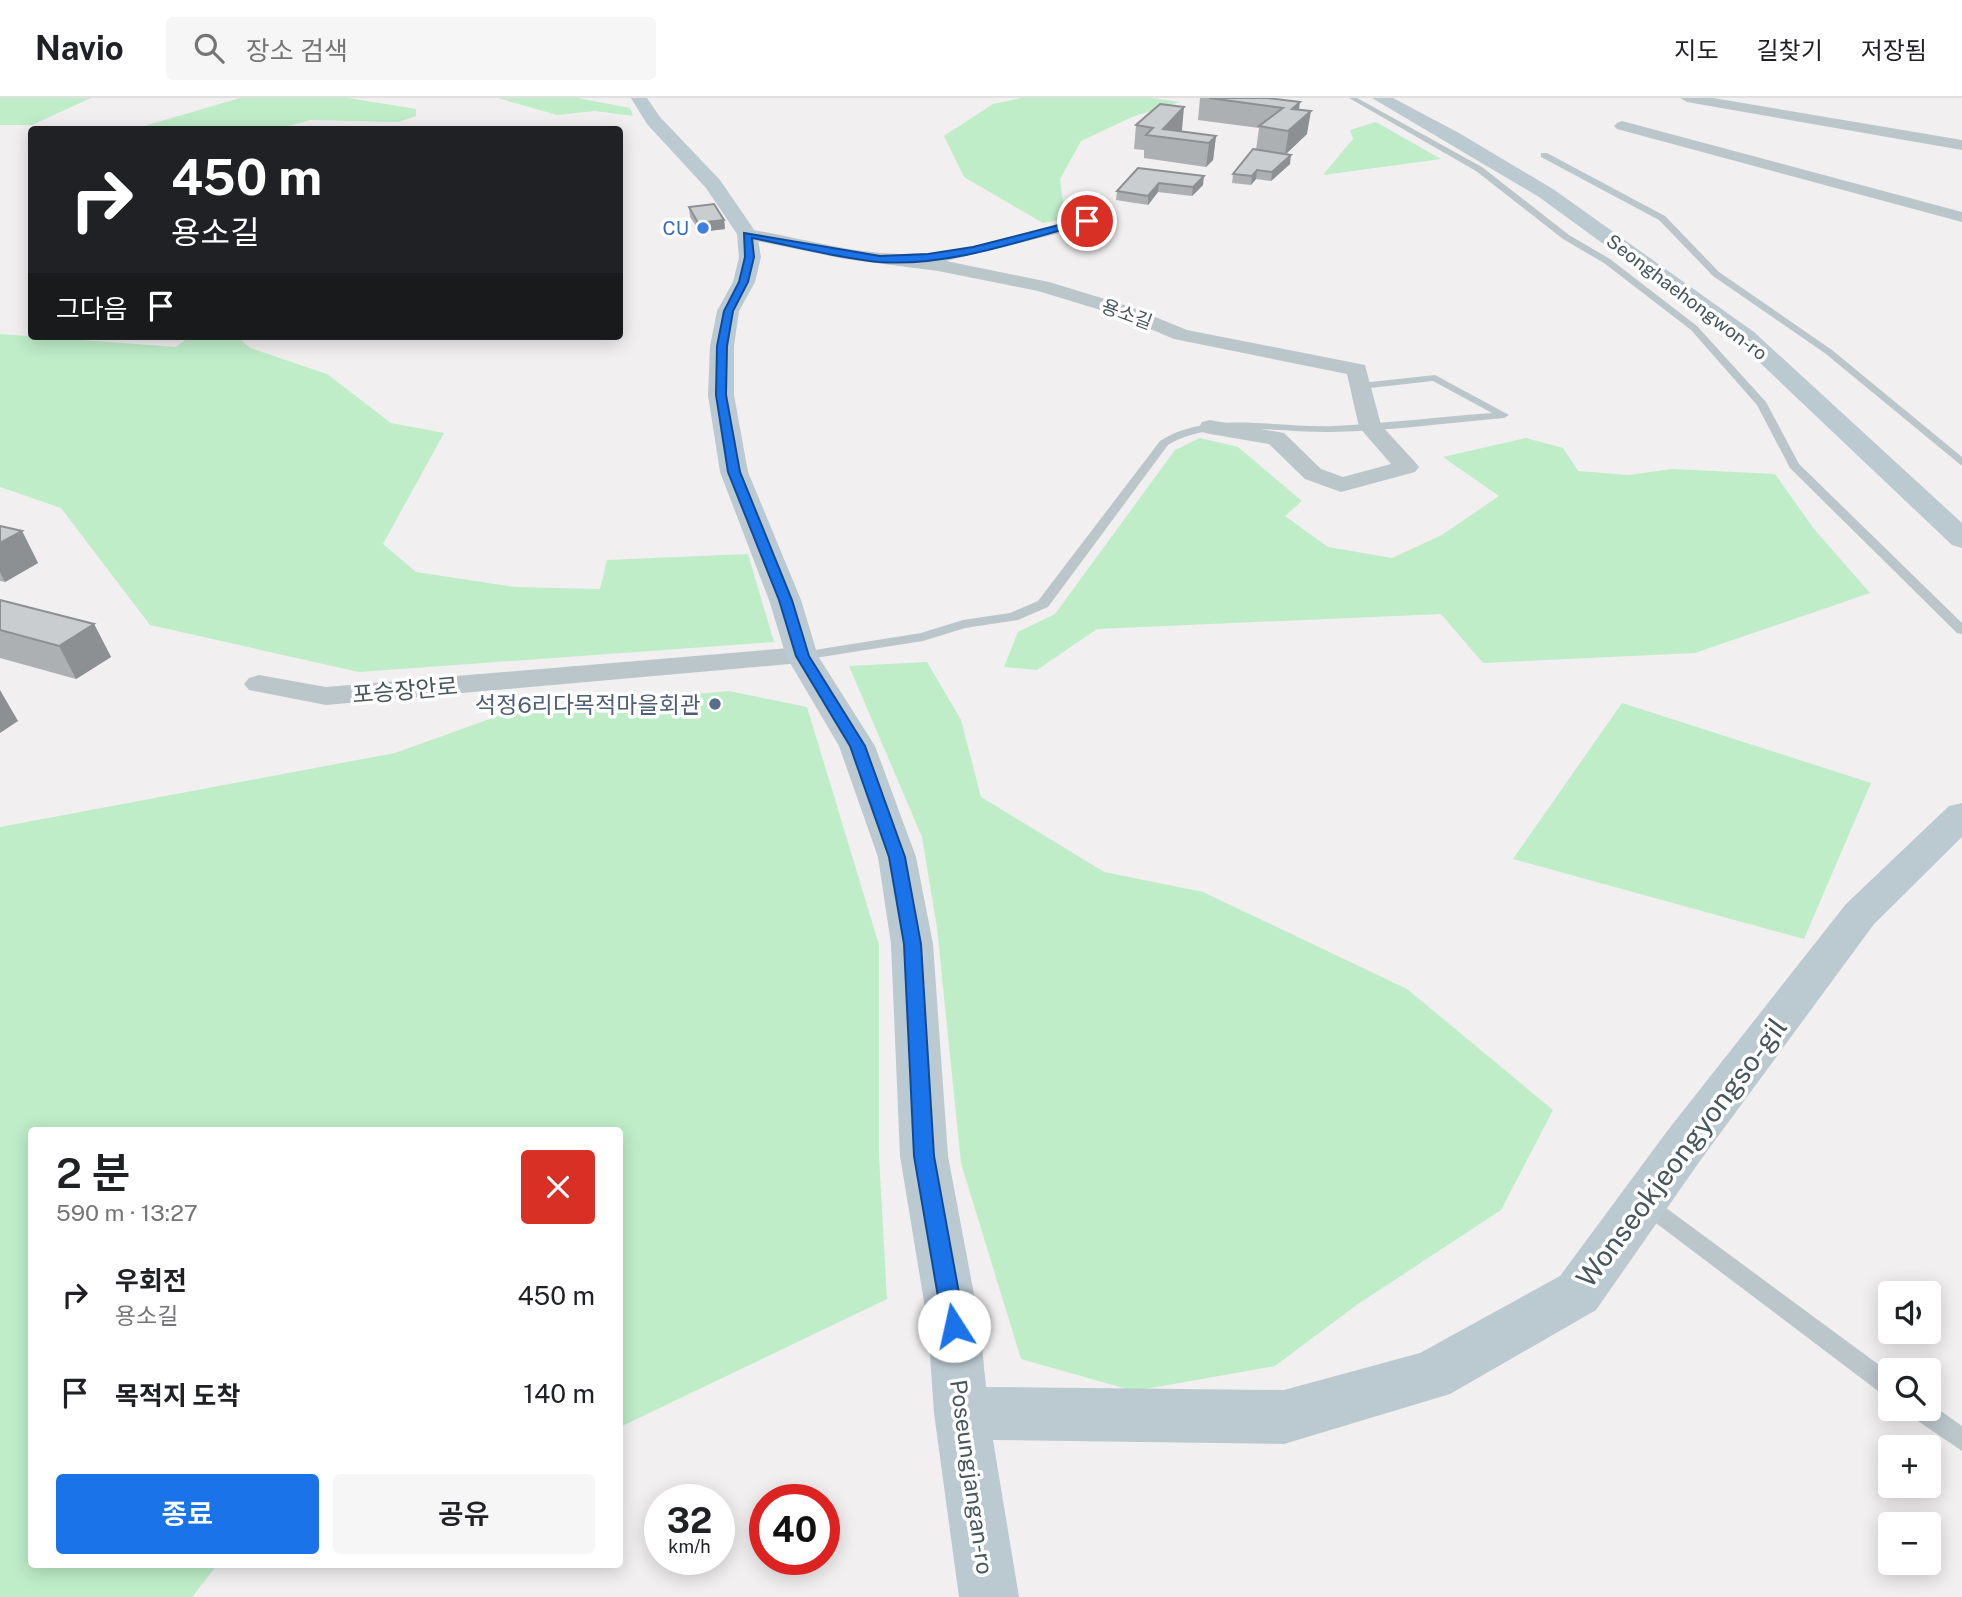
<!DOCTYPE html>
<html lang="ko">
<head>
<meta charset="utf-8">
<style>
	:root { --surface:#fff; --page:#f6f6f6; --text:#202124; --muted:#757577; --line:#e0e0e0; --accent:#1a73e8 }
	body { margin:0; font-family:"Public Sans","Noto Sans KR",sans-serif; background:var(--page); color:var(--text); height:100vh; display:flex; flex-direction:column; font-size:26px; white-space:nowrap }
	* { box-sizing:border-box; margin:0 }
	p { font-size:23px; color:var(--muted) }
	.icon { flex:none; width:38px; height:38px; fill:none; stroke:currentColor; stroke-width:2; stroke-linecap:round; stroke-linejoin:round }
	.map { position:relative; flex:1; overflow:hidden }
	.drawer { position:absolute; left:28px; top:1029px; width:595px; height:441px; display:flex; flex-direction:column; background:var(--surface); border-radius:7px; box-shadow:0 4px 18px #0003 }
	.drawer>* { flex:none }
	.hud { position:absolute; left:28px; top:28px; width:595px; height:214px; border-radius:7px; box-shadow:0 4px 18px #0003; background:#202124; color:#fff; overflow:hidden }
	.fabs { position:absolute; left:1878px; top:1183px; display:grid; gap:14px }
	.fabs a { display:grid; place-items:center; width:63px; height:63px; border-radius:7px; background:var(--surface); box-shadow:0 4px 18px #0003; font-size:35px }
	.speed { position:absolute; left:644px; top:1386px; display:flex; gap:14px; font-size:35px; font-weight:700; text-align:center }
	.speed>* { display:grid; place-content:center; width:91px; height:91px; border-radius:50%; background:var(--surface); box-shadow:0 4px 18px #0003; line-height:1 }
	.speed small { font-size:18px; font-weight:400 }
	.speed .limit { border:10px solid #d22; background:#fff; color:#111 }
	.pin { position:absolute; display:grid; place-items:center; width:60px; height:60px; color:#fff; margin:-30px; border:4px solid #fff; border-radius:50%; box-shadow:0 2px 7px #0007 }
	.me { position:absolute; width:77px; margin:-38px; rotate:350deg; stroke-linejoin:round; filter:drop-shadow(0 0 5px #0008) }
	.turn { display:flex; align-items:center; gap:24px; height:147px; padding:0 28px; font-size:32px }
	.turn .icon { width:91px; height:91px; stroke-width:2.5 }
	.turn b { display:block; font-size:49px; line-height:60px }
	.then { display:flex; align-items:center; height:66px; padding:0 28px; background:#0003; gap:14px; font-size:26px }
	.round { display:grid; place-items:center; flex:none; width:74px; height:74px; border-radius:7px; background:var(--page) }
	.head { display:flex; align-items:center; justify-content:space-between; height:119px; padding:0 28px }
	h1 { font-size:42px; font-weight:600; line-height:52px }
	.primary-button { display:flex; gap:14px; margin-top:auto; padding:14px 28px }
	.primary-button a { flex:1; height:80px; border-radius:7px; background:var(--accent); color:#fff; font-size:28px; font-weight:600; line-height:80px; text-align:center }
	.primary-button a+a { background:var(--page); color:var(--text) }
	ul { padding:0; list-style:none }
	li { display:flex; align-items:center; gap:21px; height:98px; padding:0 28px }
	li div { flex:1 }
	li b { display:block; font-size:26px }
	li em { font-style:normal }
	header { display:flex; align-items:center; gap:42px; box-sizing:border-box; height:98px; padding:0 35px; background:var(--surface); border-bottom:2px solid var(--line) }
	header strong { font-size:33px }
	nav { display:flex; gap:38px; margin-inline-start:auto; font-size:24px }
	.search { width:490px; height:63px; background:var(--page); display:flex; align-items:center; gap:18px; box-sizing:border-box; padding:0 24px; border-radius:7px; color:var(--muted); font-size:26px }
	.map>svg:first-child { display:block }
</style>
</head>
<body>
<header>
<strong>Navio</strong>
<div class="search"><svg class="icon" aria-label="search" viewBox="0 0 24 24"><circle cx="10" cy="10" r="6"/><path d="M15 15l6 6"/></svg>장소 검색</div>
<nav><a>지도</a><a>길찾기</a><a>저장됨</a></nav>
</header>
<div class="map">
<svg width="1962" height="1499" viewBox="0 0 1962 1499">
	<rect width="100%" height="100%" fill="#f1efef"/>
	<g fill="#beedc8">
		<polygon points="0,0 91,0 32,27 0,27"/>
		<polygon points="240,0 348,0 416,11 416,18 398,24 310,22 279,31 134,31"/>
		<polygon points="498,0 578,0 630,10 633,18 595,13 557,17"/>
		<polygon points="1021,0 1152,0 1180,4 1132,19 1081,43 1060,81 1065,121 1043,125 964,79 944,38 993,6"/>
		<polygon points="1376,24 1441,61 1323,77 1353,41 1350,32"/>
		<polygon points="0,236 176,249 190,238 237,238 250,250 327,276 391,325 444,335 383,446 416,474 515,489 600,491 607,462 748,456 774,544 359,574 150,527 61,410 0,389"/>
		<polygon points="1200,340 1238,349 1302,403 1285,418 1328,449 1392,460 1442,437 1499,398 1443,359 1526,340 1563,350 1578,373 1628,377 1672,371 1775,376 1814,431 1870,495 1695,555 1483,565 1441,516 1097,531 1037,572 1004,569 1018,534 1055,516 1175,352"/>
		<polygon points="927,564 961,622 981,699 1104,774 1203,794 1407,891 1553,1012 1501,1112 1358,1206 1275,1268 1134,1293 1021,1261 961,1065 937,830 922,739 849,568"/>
		<polygon points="729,593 807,609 879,847 879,1058 887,1201 620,1329 620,1032 32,1032 32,1466 217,1467 192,1499 0,1499 0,729 395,655 512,613"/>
		<polygon points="1622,605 1871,685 1804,841 1513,761"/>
	</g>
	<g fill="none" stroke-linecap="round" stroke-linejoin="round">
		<g fill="#bbc6cb" fill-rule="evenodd">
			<polygon points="1349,0 1357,0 1482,69 1569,137 1610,161 1697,228 1766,304 1799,366 1962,525 1962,536 1957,535 1790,370 1757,307 1691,232 1604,165 1563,141 1476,73"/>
			<polygon points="1541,55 1547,55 1665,118 1719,174 1832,252 1962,359 1962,368 1826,256 1713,178 1659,122 1541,59"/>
			<path d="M1435 277 1509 317 1504 320C1447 325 1389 333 1332 334 1282 335 1211 320 1168 347L1048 509 1018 522 965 530 923 543 802 562 795 558 802 554 921 535 963 522 1010 515 1038 503 1160 343C1210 311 1279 331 1335 328 1388 325 1440 319 1492 315L1433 283 1361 291 1356 288 1361 285Z"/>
			<polygon points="1647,1098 1654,1101 1890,1275 1890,1299 1882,1296 1640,1113 1637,1107 1640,1101"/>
			<polygon points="1928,1304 1962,1328 1962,1353 1912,1319 1909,1311 1928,1311"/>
		</g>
		<g fill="#bbc6cb" fill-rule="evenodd">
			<polygon points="1680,0 1713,0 1962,42 1962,52 1687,4"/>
			<polygon points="1622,23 1962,114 1962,124 1617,31 1614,28 1617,25"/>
			<path d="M1087 118 1093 119 1096 123 1093 127 946 163 1049 184 1131 209 1187 232 1365 267 1381 327 1415 364 1419 369 1415 374 1341 394 1305 381 1269 346 1210 336 1202 334 1199 329 1202 324 1210 322 1284 335 1321 371 1343 379 1391 366 1359 329 1347 276 1174 241 1117 217 1038 193 938 173 845 161 747 141 738 136 747 131C798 139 848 155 899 156 963 158 1026 133 1087 118Z"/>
			<polygon points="802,549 812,552 816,558 812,564 326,607 249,592 244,586 249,580 259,577 326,589"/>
		</g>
		<g fill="#bbc9d0" fill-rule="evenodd">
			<polygon points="631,0 647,0 660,19 720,82 757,136 761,159 755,184 739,213 734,248 734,297 748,374 801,502 818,558 875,648 916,759 933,846 948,1058 980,1228 986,1289 1284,1292 1420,1255 1560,1178 1668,1032 1846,806 1949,708 1962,705 1962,739 1874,826 1702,1060 1596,1212 1450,1296 1284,1346 993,1342 1019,1499 959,1499 934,1315 928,1228 900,1058 891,846 878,759 839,648 786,558 769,502 720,374 708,297 710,248 717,213 733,184 739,159 737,136 706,90 647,26"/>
			<polygon points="1372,0 1393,0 1459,35 1553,91 1754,234 1962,425 1962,450 1952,447 1738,244 1539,99"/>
		</g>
	</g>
	<g fill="#adb0b3">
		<polygon points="1200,0 1267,0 1299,11 1307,36 1285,56 1290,66 1271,83 1256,81 1251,87 1232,85 1233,76 1256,52 1259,30 1198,22"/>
		<polygon points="1136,27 1182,32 1181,33 1216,38 1213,62 1206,69 1144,60 1144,52 1134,51"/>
		<polygon points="1138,70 1203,87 1192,98 1158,94 1148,107 1116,102 1117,93"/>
		<polygon points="689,109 724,122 725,131 700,134 690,119"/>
		<polygon points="0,428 22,433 38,465 5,484 0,483"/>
		<polygon points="0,502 94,526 111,559 76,581 0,560"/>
	</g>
	<g fill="#8d9092">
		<polygon points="1300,4 1297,25 1311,13 1307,36 1285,57 1292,11"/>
		<polygon points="1184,9 1182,32 1175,40 1163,31"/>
		<polygon points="1216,38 1213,62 1206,69 1209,45"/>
		<polygon points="1291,57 1290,66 1271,83 1272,74"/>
		<polygon points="1257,72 1256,81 1251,87 1252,78"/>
		<polygon points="1204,78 1203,87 1192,98 1193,89"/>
		<polygon points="1159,85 1158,94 1148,107 1148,98"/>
		<polygon points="724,122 725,131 700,134 698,125"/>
		<polygon points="22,433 38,465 5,484 0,474 0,445"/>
		<polygon points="94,526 111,559 76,581 59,548"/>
		<polygon points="0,592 18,623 0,635"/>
	</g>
	<g fill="#c9cdd0" stroke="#8d9092" stroke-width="2">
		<polygon points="1209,0 1267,0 1300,4 1292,11 1311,13 1288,33 1259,28 1283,10"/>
		<polygon points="1160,6 1184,9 1163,31 1216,38 1209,45 1146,37 1153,30 1136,27"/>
		<polygon points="1253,51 1291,57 1272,74 1257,72 1252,78 1233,76"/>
		<polygon points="1138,70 1204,78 1193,89 1159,85 1148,98 1117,93"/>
		<polygon points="714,106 724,122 698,125 689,109"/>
		<polygon points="0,428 22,433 0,445"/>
		<polygon points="0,502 94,526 59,548 0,532"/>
	</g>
	<path fill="#1a73e8" stroke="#114b97" stroke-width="2" d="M1087 120 1090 124C1023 142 949 169 879 164 837 160 793 148 752 140L754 159 748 184 733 213 727 248 726 297 740 374 792 502 809 558 865 648 905 759 921 846 934 1058 965 1228 962 1235 954 1238 946 1235 943 1228 914 1058 904 846 889 759 850 648 796 558 779 502 728 374 716 297 717 248 724 213 739 184 745 159 744 135 880 158 928 156 973 149Z"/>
	<circle fill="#3f7fe0" stroke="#fff" stroke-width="2.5" cx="703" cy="130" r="7"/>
	<circle fill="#5c6f8a" stroke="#fff" stroke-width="2.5" cx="715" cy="606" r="7"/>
	<g text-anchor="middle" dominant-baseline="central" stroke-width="7" stroke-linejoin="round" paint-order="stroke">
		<g font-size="19" fill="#366cbe" stroke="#fff" text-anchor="end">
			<text x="689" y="130">CU</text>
		</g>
		<g font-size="19" fill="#47565b" stroke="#fff">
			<text transform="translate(1687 199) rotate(37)">Seonghaehongwon-ro</text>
			<text transform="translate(1127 216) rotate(20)">용소길</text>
		</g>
		<g font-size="23" fill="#47565b" stroke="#fff">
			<text transform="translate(405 592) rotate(-5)">포승장안로</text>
			<text transform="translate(972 1379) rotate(82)">Poseungjangan-ro</text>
		</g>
		<g font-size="23" fill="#4e5e75" stroke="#fff" text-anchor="end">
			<text x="701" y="606">석정6리다목적마을회관</text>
		</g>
		<g font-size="28" fill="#47565b" stroke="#fff">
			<text transform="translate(1681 1054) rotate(-53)">Wonseokjeongyongso-gil</text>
		</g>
	</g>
</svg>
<div class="fabs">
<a><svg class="icon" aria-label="sound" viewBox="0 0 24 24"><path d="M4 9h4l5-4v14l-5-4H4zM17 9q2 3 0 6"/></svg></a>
<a><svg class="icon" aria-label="search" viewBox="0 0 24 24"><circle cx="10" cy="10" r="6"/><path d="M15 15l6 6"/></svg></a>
<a>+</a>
<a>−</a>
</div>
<div class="speed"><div>32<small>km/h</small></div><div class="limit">40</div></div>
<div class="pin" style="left:1087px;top:123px;background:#d93025"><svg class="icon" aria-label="arrive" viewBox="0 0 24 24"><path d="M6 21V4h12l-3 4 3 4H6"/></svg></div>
<svg class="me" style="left:954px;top:1228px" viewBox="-20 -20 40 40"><circle r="19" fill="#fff"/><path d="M0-13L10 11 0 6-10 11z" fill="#1a73e8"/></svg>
<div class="hud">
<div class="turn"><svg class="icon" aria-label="right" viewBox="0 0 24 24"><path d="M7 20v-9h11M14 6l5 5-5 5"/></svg><div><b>450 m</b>용소길</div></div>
<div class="then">그다음<svg class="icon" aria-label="arrive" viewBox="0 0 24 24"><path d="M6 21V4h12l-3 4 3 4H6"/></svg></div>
</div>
<section class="drawer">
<div class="head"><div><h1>2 분</h1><p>590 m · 13:27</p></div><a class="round" style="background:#d93025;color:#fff"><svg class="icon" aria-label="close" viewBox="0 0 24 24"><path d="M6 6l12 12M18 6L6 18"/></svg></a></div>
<ul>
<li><svg class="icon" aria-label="right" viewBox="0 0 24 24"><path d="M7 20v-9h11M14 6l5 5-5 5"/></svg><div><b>우회전</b><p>용소길</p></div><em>450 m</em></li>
<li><svg class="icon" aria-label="arrive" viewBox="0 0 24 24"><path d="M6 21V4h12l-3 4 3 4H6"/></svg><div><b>목적지 도착</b></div><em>140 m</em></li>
</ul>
<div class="primary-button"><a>종료</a><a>공유</a></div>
</section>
</div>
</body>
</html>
